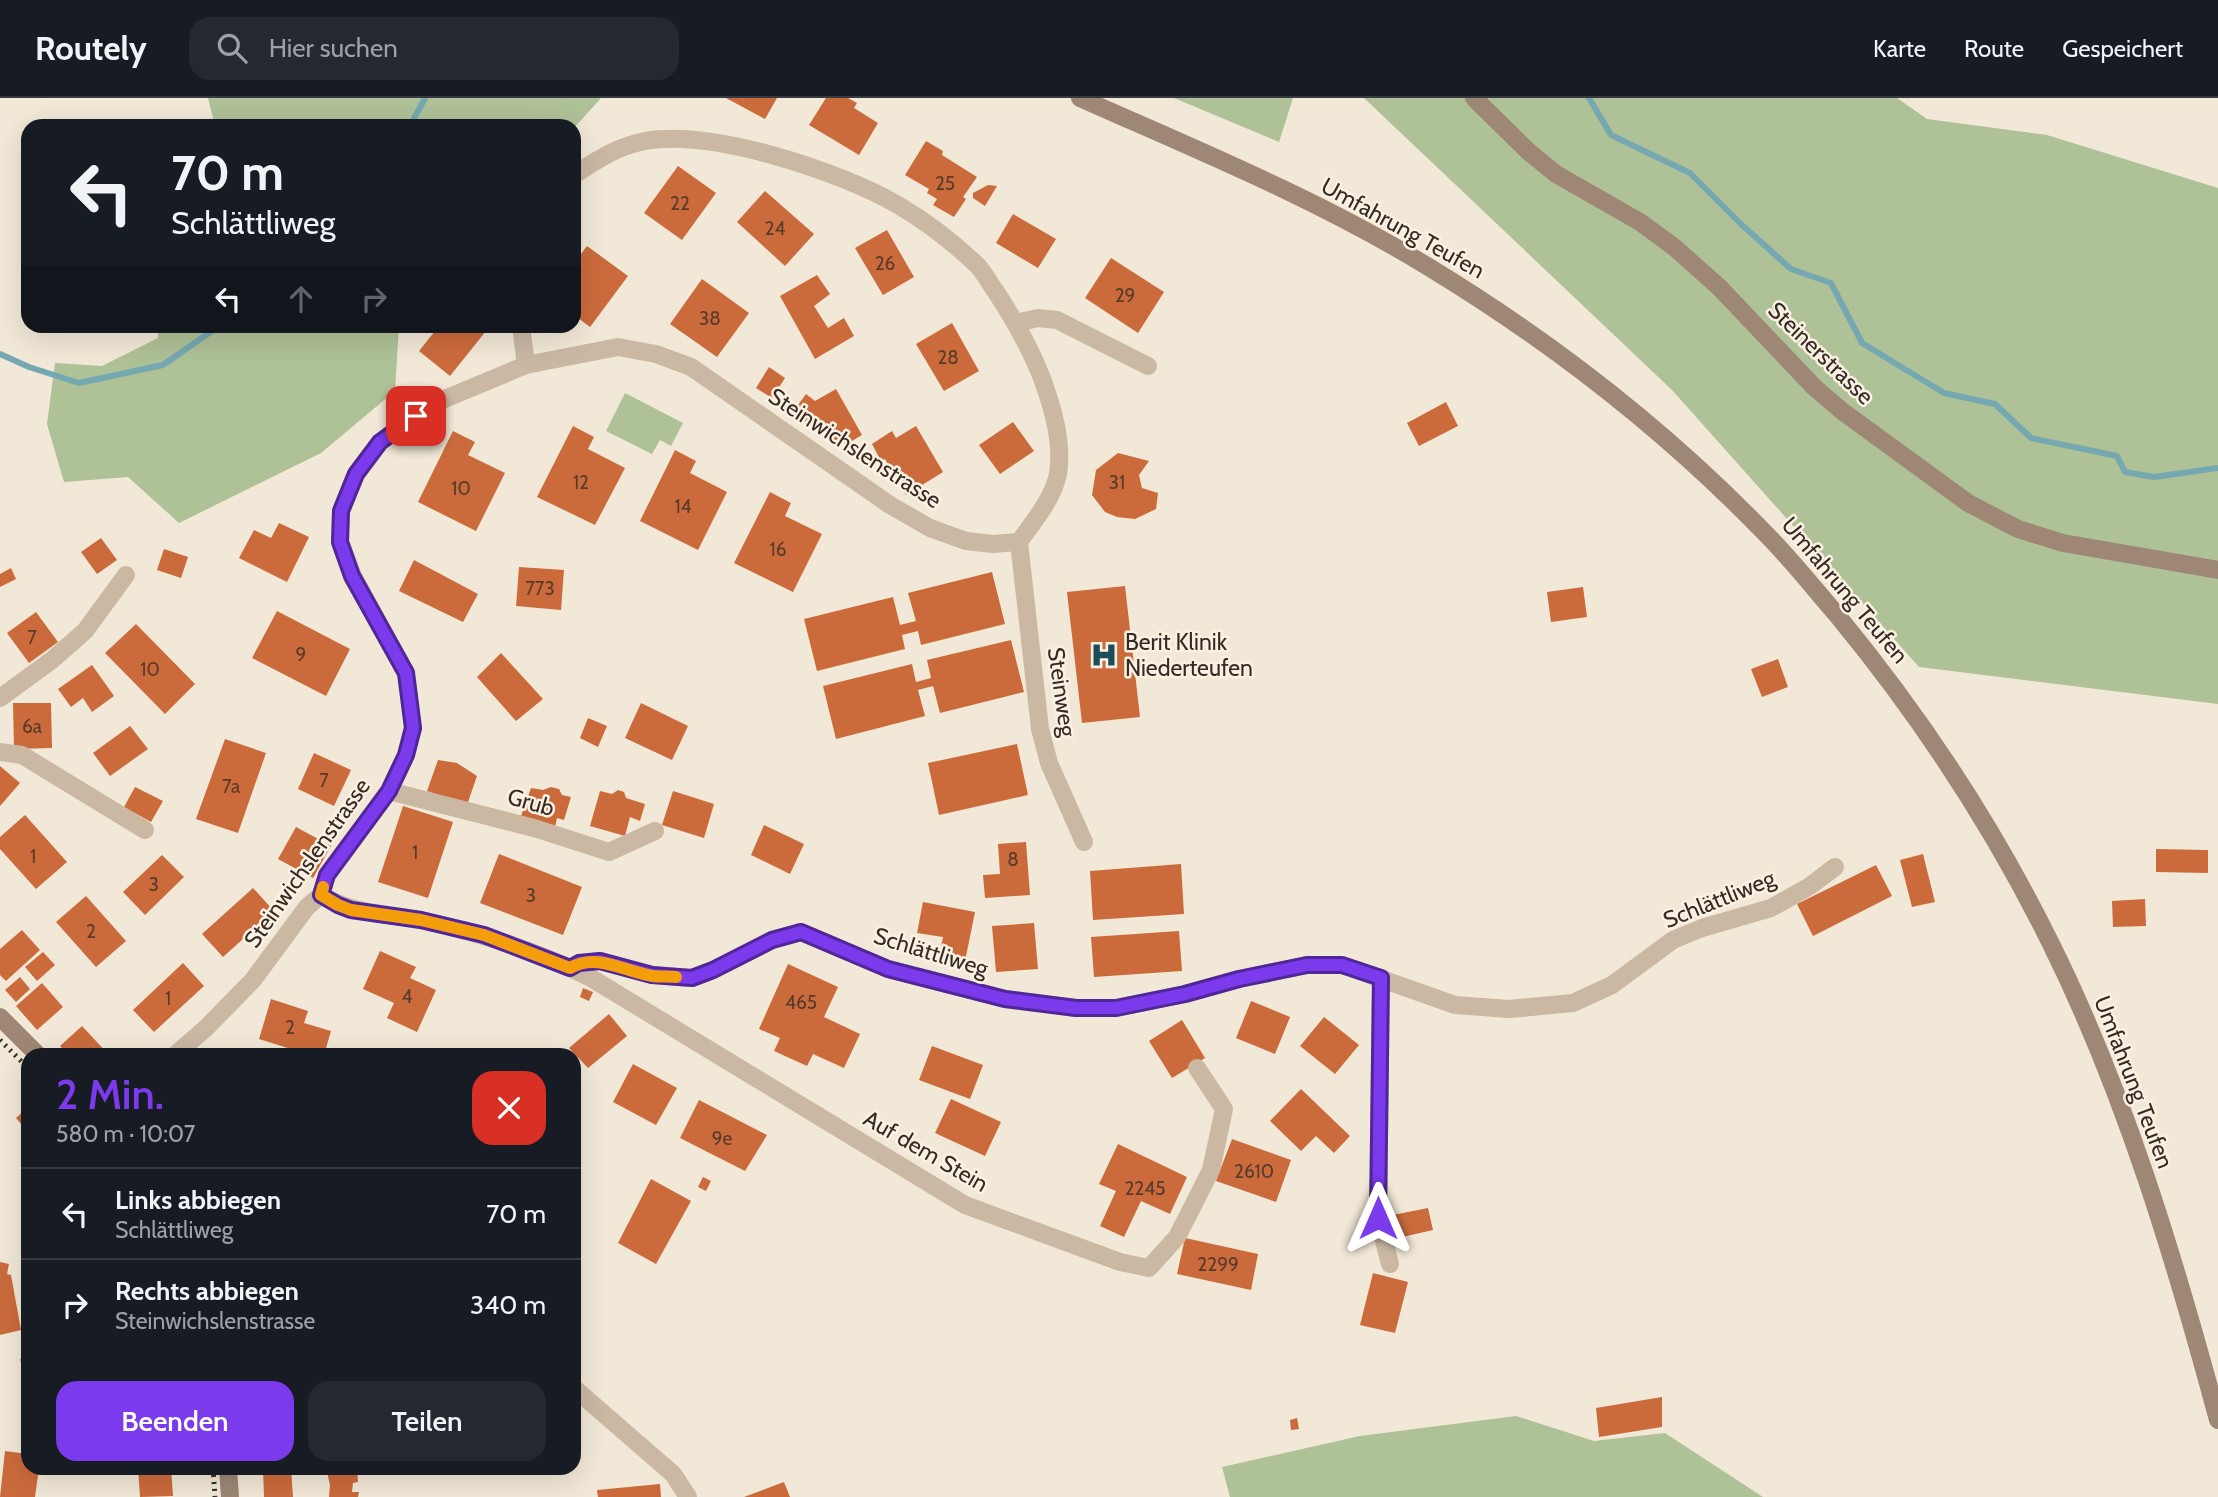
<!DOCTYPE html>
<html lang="de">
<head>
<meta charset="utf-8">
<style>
	:root { --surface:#171b24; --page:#242831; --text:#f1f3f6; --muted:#9ea1a6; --line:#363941; --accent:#7c3aed }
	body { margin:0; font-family:Cabin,sans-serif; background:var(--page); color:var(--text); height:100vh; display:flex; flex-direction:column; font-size:26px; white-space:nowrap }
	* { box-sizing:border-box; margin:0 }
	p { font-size:23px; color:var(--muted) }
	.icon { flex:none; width:38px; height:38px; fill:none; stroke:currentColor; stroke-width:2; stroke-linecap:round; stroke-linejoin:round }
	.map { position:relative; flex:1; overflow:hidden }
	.sheet { position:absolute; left:21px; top:950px; width:560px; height:427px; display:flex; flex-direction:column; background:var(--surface); border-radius:21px; box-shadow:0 7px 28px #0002 }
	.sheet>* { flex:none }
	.hud { position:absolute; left:21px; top:21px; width:560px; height:214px; border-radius:21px; box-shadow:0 7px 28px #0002; background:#171b24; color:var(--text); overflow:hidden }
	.pin { position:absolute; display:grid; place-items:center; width:60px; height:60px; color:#fff; margin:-30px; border-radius:14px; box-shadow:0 4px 10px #0006 }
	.me { position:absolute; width:77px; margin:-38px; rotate:0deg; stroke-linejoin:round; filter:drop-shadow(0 0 5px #0008) }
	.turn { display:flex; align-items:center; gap:24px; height:147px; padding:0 35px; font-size:32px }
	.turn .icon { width:91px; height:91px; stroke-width:2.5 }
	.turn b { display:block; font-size:49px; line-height:60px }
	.lanes { display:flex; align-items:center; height:66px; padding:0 35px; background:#0003; justify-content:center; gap:35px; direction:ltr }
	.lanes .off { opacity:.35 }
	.round { display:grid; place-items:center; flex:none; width:74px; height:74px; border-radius:21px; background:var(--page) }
	.overview { display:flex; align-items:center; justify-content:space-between; height:119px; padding:0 35px }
	h1 { font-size:42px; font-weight:600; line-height:52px; color:var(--accent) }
	.cta { display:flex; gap:14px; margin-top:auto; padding:14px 35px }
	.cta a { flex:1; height:80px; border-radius:21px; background:var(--accent); color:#fff; font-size:28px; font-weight:600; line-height:80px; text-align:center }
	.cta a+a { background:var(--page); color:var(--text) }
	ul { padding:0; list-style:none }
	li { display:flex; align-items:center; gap:21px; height:91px; padding:0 35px; border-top:2px solid var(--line) }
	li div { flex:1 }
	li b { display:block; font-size:26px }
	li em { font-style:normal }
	header { display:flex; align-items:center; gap:42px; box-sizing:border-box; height:98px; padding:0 35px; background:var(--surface); border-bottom:2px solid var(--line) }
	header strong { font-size:33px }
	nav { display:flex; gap:38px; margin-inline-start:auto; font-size:24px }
	.search { width:490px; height:63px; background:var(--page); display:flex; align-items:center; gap:18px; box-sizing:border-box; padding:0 24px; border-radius:21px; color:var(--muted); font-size:26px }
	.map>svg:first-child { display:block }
</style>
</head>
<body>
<header>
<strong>Routely</strong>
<div class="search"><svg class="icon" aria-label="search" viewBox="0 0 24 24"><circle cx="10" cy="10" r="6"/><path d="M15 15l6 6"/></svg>Hier suchen</div>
<nav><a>Karte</a><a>Route</a><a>Gespeichert</a></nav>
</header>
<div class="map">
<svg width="2218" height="1399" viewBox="0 0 2218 1399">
	<rect width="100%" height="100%" fill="#f2e8d7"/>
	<g fill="#afc197">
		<polygon points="208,0 601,0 574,30 574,28 215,28"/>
		<polygon points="1174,0 1293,0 1279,44"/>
		<polygon points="1364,0 1897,0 1927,21 2047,37 2218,90 2218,606 1919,569 1672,292"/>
		<polygon points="158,228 399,228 395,293 321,355 179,425 128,379 64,384 47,326 55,265 102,268 158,240"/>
		<polygon points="625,295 683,325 671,348 660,342 652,356 606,333"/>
		<polygon points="1516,1318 1594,1343 1665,1335 1763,1399 1230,1399 1222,1369 1360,1338"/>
	</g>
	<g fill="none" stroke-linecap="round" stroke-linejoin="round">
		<g stroke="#75a8b0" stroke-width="6">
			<polyline points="1589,0 1611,37 1690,75 1742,127 1791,171 1831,185 1862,245 1944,295 1995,306 2031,340 2117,358 2125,374 2154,379 2218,370"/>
			<polyline points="410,28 425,0"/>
			<polyline points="0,256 29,269 79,285 163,267 219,228"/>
		</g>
	</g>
	<g fill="#cb6b3c">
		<polygon points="726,0 777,0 765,21"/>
		<polygon points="826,0 848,0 857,5 854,10 878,25 859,57 809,27"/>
		<polygon points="926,43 943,53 942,57 977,79 963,99 966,101 954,119 933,107 937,101 927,95 929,91 905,77"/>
		<polygon points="678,68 716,95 682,142 644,115"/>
		<polygon points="988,87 997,88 985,108 973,100 973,95"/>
		<polygon points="765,93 814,136 785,168 737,124"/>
		<polygon points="1013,116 1056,141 1038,170 996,145"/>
		<polygon points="887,132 914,179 883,197 855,150"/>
		<polygon points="587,148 628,178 590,229 574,217 574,165"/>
		<polygon points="1111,160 1164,194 1138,235 1085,200"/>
		<polygon points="817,177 830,196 814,208 828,230 844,220 854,238 815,261 780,198"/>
		<polygon points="702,181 749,215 717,259 670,226"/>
		<polygon points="952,225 979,273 944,293 916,246"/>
		<polygon points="439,228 490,228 450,278 419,253"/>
		<polygon points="769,269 785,280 772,300 756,290"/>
		<polygon points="836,291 862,337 845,347 840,339 833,345 793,314 806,296 815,303"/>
		<polygon points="1446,304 1458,328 1419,348 1407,325"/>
		<polygon points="1013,324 1034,353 1000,376 979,347"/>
		<polygon points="573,328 594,339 588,351 625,370 595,427 537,399"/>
		<polygon points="916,328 943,374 906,397 885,361 881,363 872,346 892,333 896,340"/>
		<polygon points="453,333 475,344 468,357 505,375 476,433 418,404"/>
		<polygon points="675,352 696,363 690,375 727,394 698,452 640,423"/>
		<polygon points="1118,355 1149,363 1139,377 1142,390 1158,395 1156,411 1135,421 1117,419 1105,414 1092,397 1096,372"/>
		<polygon points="770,394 791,405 785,418 822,436 793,494 734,465"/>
		<polygon points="279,425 309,439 287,484 239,460 254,432 271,440"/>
		<polygon points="101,440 117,462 97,476 81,454"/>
		<polygon points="164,451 188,459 181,480 157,472"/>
		<polygon points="414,462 478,496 463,524 399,493"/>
		<polygon points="519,469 564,472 561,512 516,508"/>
		<polygon points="11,470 16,481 0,489 0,476"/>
		<polygon points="992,474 1005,526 921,547 918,533 902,537 905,551 817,573 804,521 893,499 900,527 916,523 908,495"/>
		<polygon points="1125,488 1140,619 1082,625 1067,494"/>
		<polygon points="1583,489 1587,519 1551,524 1547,494"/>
		<polygon points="277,513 350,551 326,598 252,560"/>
		<polygon points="36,514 58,544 29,565 7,535"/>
		<polygon points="136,526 195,586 165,616 105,555"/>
		<polygon points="1011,542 1024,594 940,615 933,588 918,592 925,618 836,641 823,588 912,566 916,584 931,580 927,562"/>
		<polygon points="501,555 543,601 516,623 477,579"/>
		<polygon points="1778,561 1788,589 1762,599 1751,571"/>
		<polygon points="92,567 114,598 92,614 83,600 71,609 58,591"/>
		<polygon points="13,605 51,605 52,650 14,651"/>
		<polygon points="641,605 688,628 672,662 625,640"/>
		<polygon points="588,620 607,628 598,649 580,640"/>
		<polygon points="130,628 148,651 110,678 93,655"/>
		<polygon points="225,641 266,655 238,735 196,721"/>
		<polygon points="1017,646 1028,697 939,717 928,665"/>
		<polygon points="314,655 351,672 334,708 298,691"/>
		<polygon points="438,662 457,665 477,678 467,707 427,693"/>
		<polygon points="0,668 20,685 0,708"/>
		<polygon points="135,689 163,703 151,724 124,709"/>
		<polygon points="551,689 559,691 562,697 571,699 564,722 557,720 555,729 521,718 531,690 543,692"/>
		<polygon points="618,692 624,694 626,700 645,706 640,723 630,719 625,738 590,728 600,693 612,696"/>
		<polygon points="673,693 714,706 704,740 662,727"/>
		<polygon points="403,708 453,724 428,800 378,784"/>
		<polygon points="25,717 67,764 36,791 0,751 0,739"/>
		<polygon points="764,727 804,746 790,776 751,757"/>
		<polygon points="296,729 331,748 313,780 278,761"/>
		<polygon points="1026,744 1030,797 985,800 983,777 1000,776 998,746"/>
		<polygon points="2156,751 2208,752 2208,775 2156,774"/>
		<polygon points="499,756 582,789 563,837 480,805"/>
		<polygon points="1923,756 1935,804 1912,809 1900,762"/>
		<polygon points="162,757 184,779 145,817 123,794"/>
		<polygon points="1181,766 1184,816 1093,822 1090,773"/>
		<polygon points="1876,767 1892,798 1813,838 1797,806"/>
		<polygon points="253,790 274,813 223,859 202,836"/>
		<polygon points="86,798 126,843 96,869 56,824"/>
		<polygon points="2145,801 2146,828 2113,829 2112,803"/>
		<polygon points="923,804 975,814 964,868 938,863 943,839 917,835"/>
		<polygon points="1034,825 1038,871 996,874 992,828"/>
		<polygon points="22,832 40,852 6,883 0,877 0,851"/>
		<polygon points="1179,833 1182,873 1094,879 1091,839"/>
		<polygon points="380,853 416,869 410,880 436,892 417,934 387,920 394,905 363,891"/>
		<polygon points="43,854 55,867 37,883 25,869"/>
		<polygon points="183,865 204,888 154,934 133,912"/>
		<polygon points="788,866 838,889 824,919 860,936 844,970 813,956 807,968 774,953 780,940 759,931"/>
		<polygon points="20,879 30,891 16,904 5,892"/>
		<polygon points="42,885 63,909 37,932 16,908"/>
		<polygon points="583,890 593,894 589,903 580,899"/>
		<polygon points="271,901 308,913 304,925 331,933 324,957 289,957 291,951 259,941"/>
		<polygon points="1251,903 1290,919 1275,956 1236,940"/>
		<polygon points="609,916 627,938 588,970 569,950"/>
		<polygon points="1324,919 1359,947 1335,976 1300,948"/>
		<polygon points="1182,922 1205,960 1172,980 1149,943"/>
		<polygon points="82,928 109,957 68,957 60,948"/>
		<polygon points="932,948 983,967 970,1001 919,982"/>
		<polygon points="633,966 677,990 656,1027 613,1004"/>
		<polygon points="1301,991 1350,1038 1334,1055 1316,1038 1301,1053 1270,1023"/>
		<polygon points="951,1001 1001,1024 985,1058 935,1035"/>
		<polygon points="699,1002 767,1037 745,1073 680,1040"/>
		<polygon points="28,1009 28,1034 16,1020"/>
		<polygon points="1232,1041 1291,1062 1276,1104 1216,1083"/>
		<polygon points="1118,1046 1187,1079 1170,1116 1141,1103 1124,1139 1100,1128 1116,1093 1099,1086"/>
		<polygon points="703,1079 711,1083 706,1093 698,1089"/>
		<polygon points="651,1081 691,1103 656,1166 618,1145"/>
		<polygon points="1428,1110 1433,1132 1398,1140 1393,1117"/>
		<polygon points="1185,1140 1258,1156 1251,1192 1177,1176"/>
		<polygon points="0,1164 9,1166 7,1176 11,1177 21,1232 0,1237"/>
		<polygon points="1373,1175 1408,1184 1395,1235 1360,1227"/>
		<polygon points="28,1259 28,1267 22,1269 20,1261"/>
		<polygon points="1662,1299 1662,1329 1599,1339 1596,1310"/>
		<polygon points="1297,1320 1299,1331 1291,1332 1290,1322"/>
		<polygon points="5,1353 28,1356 28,1370 39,1370 35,1399 0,1399"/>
		<polygon points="138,1370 171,1370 173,1398 140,1399"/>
		<polygon points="263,1370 291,1370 293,1399 264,1399"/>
		<polygon points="326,1370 357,1370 358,1384 353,1385 352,1394 359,1394 358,1399 329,1399 330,1387"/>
		<polygon points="784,1384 790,1399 744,1399"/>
		<polygon points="660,1386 661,1399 598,1399 597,1392"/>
	</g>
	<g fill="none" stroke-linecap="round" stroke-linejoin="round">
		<g stroke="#cab8a3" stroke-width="18">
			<polyline points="1016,225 1038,220 1057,222 1148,268"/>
			<polyline points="521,228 526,267"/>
			<polyline points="1019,444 1040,631 1049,665 1084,744"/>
			<polyline points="0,600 52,562 85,533 126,477"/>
			<polyline points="0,654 22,657 145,732"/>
			<polyline points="389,693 534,730 609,754 655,733"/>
			<path d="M321 797C357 818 384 814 424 823 481 835 538 854 591 880L965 1107 1120 1164 1149 1170 1177 1139 1211 1072 1224 1011 1197 970"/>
			<polyline points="570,870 579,865 600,863 652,877 692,880 713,872 772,842 801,834 888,871 1005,901 1076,910 1116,910 1185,896 1239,881 1307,867 1342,867 1455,907 1509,911 1573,905 1612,887 1673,842 1702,830 1771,810 1810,788 1835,769"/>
			<polyline points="1381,880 1378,1120 1390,1166"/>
			<path d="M175 957 206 930 253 882 307 809 321 797 327 777 389 693 406 657 413 630 406 575 353 478 340 444 341 413 356 376 380 344 435 305 526 267 618 249 656 256 691 269 890 407 930 430 966 443 993 446 1019 444C1033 424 1053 401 1058 376 1063 345 1053 311 1043 283 1031 251 1015 223 996 194 990 186 985 176 978 168 954 145 927 124 898 107 839 73 712 31 645 43 618 48 597 62 574 77"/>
			<polyline points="574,1290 673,1376 688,1399"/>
		</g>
		<g stroke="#9e8774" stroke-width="18">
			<path d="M1080 0C1197 52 1317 101 1427 168 1549 242 1664 331 1764 434 1790 460 1813 489 1837 517 1921 619 1993 728 2051 846 2125 995 2175 1162 2218 1322"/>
			<polyline points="1474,0 1529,54 1556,76 1640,124 1674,149 1719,189 1814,289 1842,313 1968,405 2018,431 2063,445 2218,472"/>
			<polyline points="0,919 38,957"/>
			<polyline points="228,1370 230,1399"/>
		</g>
		<g stroke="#352b25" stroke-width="5" stroke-dasharray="2 5" stroke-linecap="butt">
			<polyline points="0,942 28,970"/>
			<polyline points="213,1370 215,1399"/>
		</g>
	</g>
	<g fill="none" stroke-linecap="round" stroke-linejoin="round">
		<g stroke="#51269a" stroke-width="18">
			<polyline id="route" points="416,318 380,344 356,376 341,413 340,444 352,478 406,575 413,630 406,657 389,693 327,777 321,797 338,807 351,812 421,822 484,837 570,870 579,865 600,863 652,877 692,880 713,872 772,842 801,834 888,871 1005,901 1076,910 1116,910 1185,896 1239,881 1307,867 1342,867 1381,880 1378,1120"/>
		</g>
		<use href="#route" stroke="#7c3aed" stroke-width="12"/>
		<path stroke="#f59e0b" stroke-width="12" d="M323 789 321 797 338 807 351 812 421 822 484 837 570 870C597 854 625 874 653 878 660 879 668 878 676 879"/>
	</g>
	<defs>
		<g id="hospital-bare" transform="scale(2.1)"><path d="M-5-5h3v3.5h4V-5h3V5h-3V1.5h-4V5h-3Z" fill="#194e58" stroke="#faf1e3" stroke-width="2.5" paint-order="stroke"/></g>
	</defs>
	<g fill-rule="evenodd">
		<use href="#hospital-bare" x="1104" y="557"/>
	</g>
	<g text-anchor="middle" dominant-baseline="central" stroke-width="5" stroke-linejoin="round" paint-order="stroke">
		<g font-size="19" fill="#5a3b2b">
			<text x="945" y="85">25</text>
			<text x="680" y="105">22</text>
			<text x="775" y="130">24</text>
			<text x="885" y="165">26</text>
			<text x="1125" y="197">29</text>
			<text x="710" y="220">38</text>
			<text x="948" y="259">28</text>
			<text x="581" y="384">12</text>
			<text x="1117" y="384">31</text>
			<text x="461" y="390">10</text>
			<text x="683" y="408">14</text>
			<text x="778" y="451">16</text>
			<text x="540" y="490">773</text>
			<text x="32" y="539">7</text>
			<text x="301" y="556">9</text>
			<text x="150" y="571">10</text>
			<text x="32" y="628">6a</text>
			<text x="324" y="682">7</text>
			<text x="231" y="688">7a</text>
			<text x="415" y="754">1</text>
			<text x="33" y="758">1</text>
			<text x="1013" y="761">8</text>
			<text x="154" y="786">3</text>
			<text x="531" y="797">3</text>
			<text x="91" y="833">2</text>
			<text x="407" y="898">4</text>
			<text x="168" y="900">1</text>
			<text x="801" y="904">465</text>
			<text x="290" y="929">2</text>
			<text x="722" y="1040">9e</text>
			<text x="1254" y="1073">2610</text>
			<text x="1145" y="1090">2245</text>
			<text x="1218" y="1166">2299</text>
		</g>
		<g font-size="23" fill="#352b25" stroke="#faf1e3">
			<text transform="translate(1403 130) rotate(29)">Umfahrung Teufen</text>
			<text transform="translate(1821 255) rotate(44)">Steinerstrasse</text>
			<text transform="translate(855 350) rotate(33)">Steinwichslenstrasse</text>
			<text transform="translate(1845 492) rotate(50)">Umfahrung Teufen</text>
			<text transform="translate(1062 594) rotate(82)">Steinweg</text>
			<text transform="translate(531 704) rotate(16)">Grub</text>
			<text transform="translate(307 765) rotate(-55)">Steinwichslenstrasse</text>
			<text transform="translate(1719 801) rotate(-22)">Schlättliweg</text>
			<text transform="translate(931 854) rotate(17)">Schlättliweg</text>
			<text transform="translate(2134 984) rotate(69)">Umfahrung Teufen</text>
			<text transform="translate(926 1053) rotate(30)">Auf dem Stein</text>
		</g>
		<g font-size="23" fill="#352b25" stroke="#faf1e3" text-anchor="start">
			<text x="1125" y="544">Berit Klinik<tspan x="1125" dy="26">Niederteufen</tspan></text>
		</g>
	</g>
</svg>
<div class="pin" style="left:416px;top:318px;background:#d93025"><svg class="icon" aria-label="arrive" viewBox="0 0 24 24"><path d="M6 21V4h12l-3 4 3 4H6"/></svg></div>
<svg class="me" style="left:1378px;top:1120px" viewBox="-20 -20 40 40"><path d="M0-17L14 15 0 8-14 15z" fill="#7c3aed" stroke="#fff" stroke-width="4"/></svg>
<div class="hud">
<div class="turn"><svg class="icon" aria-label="left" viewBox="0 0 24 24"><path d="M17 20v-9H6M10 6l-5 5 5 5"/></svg><div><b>70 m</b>Schlättliweg</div></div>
<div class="lanes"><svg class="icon" aria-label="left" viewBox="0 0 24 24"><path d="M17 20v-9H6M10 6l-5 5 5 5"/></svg><svg class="icon off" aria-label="ahead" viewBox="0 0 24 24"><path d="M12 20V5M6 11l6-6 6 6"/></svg><svg class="icon off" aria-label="right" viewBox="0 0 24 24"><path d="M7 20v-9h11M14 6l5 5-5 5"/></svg></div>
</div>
<section class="sheet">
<div class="overview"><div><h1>2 Min.</h1><p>580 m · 10:07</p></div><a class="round" style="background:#d93025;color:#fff"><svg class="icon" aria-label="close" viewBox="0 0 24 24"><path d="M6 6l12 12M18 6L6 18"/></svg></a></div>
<ul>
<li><svg class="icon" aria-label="left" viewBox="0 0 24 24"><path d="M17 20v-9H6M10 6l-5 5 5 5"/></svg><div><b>Links abbiegen</b><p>Schlättliweg</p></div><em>70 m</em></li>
<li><svg class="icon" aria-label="right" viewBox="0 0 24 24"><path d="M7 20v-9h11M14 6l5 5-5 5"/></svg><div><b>Rechts abbiegen</b><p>Steinwichslenstrasse</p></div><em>340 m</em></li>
</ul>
<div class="cta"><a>Beenden</a><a>Teilen</a></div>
</section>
</div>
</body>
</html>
